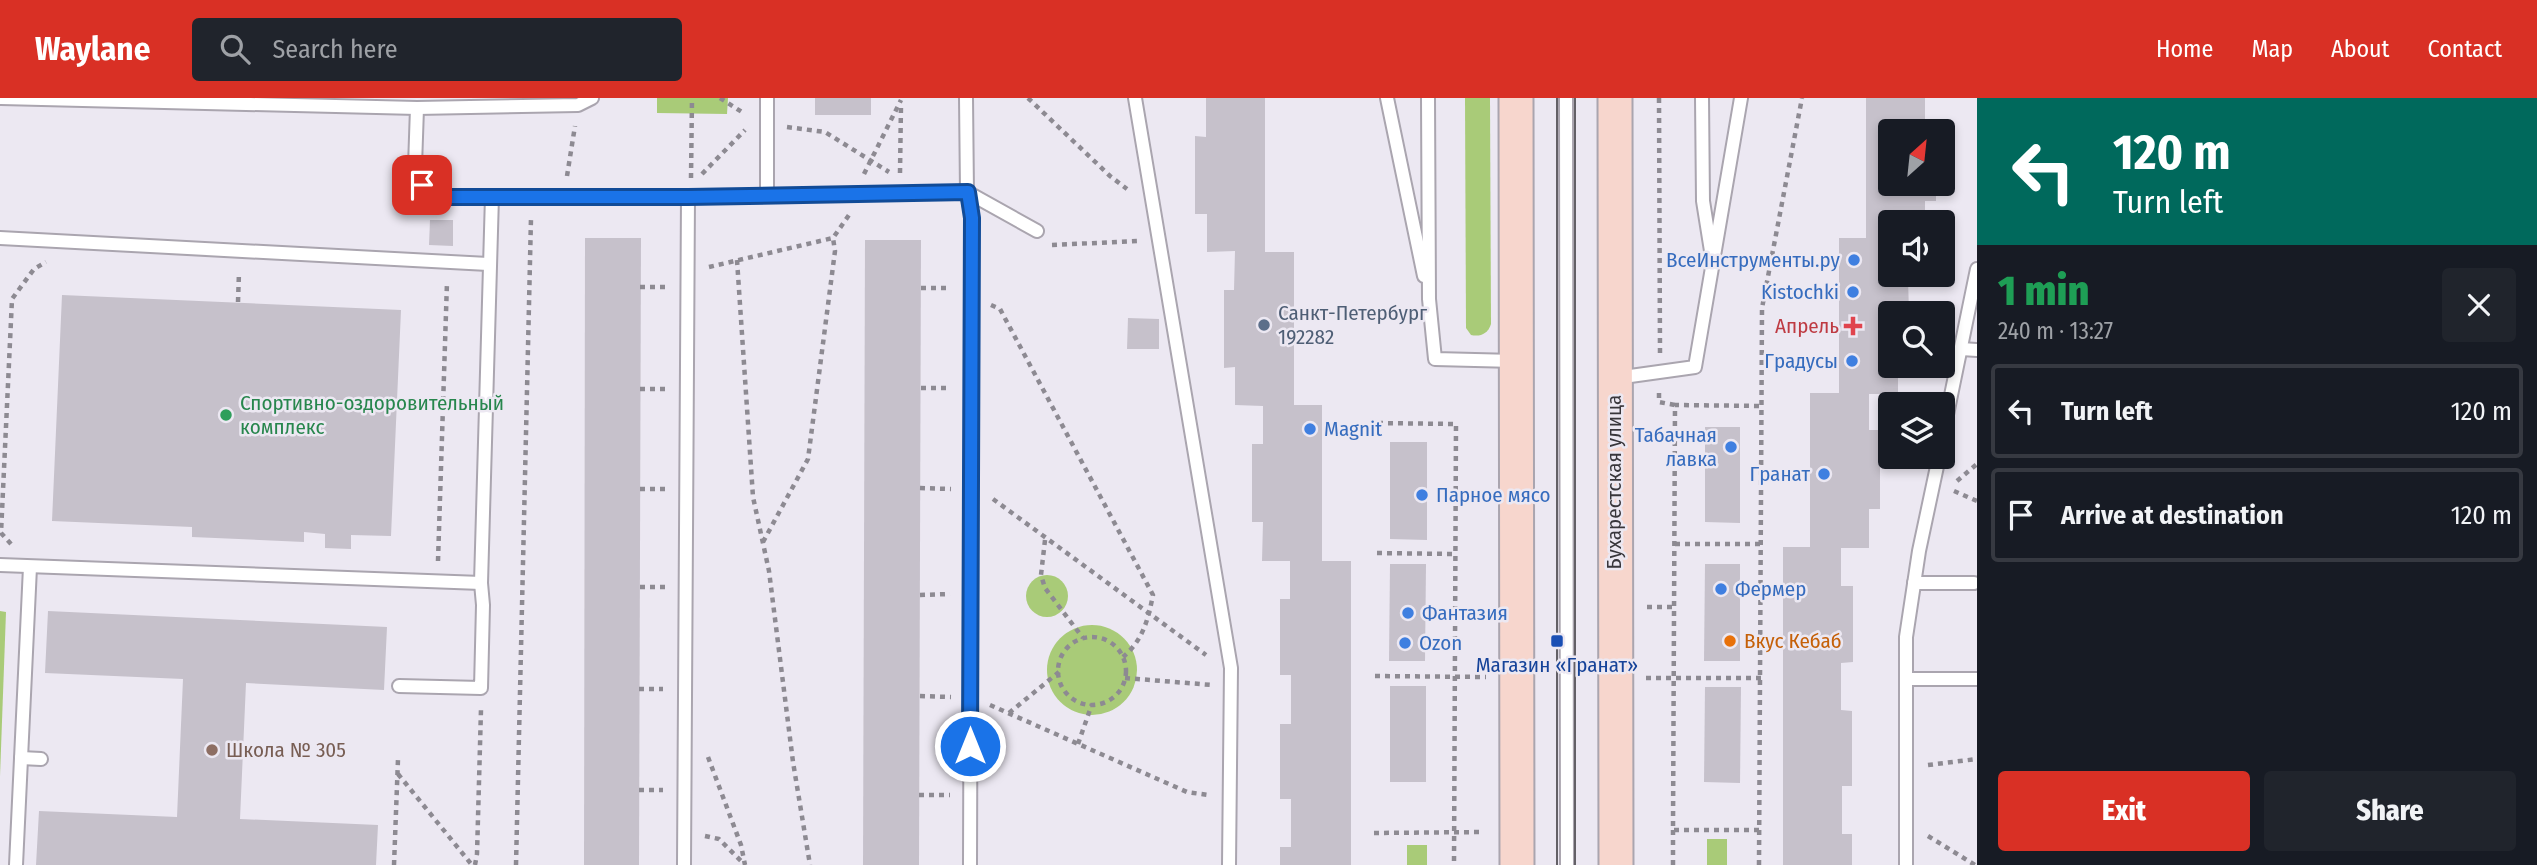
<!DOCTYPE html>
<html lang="en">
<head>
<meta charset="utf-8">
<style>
	:root { --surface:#171b24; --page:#20242c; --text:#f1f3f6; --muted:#9ea1a6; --line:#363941; --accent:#d93025 }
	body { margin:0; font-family:"Fira Sans Condensed",sans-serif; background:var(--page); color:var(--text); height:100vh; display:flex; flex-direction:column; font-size:26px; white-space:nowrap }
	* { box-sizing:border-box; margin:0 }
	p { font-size:23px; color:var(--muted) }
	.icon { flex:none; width:38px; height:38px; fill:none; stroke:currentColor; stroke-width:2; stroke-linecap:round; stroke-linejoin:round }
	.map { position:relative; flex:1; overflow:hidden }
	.drawer { display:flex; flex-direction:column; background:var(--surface); width:560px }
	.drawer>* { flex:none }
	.guide { background:#00695c; color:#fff; overflow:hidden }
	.needle { width:46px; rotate:27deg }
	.tools { position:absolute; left:1878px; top:21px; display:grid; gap:14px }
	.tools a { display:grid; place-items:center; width:77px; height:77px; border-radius:7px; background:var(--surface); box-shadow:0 4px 10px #0003; font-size:35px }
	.pin { position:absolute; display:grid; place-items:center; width:60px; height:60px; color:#fff; margin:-30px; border-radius:14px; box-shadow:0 4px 10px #0006 }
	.me { position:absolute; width:77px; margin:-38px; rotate:0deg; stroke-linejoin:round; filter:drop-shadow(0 0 5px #0008) }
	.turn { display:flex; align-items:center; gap:24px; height:147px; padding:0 21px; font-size:32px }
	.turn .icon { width:91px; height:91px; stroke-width:2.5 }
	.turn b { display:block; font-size:49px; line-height:60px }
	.round { display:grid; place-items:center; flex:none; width:74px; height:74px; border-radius:7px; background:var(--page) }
	.head { display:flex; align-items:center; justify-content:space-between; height:119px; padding:0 21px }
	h1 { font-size:42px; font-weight:800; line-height:52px; color:#1e9e55 }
	.primary-button { display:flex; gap:14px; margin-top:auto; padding:14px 21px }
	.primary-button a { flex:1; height:80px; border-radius:7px; background:var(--accent); color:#fff; font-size:28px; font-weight:800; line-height:80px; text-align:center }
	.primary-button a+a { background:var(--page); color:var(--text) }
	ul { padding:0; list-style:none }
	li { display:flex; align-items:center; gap:21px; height:94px; margin:0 14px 10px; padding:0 7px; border:4px solid var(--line); border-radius:7px }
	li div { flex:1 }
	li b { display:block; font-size:26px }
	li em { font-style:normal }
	header { display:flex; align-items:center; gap:42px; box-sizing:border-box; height:98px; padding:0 35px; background:var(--accent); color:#fff }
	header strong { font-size:33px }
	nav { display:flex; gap:38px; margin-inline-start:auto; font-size:24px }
	.search { width:490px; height:63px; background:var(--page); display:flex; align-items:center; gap:18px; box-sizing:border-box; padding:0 24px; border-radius:7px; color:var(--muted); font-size:26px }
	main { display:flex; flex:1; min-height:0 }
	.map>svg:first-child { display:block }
</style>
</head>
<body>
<header>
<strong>Waylane</strong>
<div class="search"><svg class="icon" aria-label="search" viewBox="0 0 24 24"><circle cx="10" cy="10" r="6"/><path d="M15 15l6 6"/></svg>Search here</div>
<nav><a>Home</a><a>Map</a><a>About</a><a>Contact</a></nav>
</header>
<main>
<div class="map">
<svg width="1977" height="767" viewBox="0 0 1977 767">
	<rect width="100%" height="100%" fill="#ece8f2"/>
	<g fill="#a9cb78">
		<polygon points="657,0 728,0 727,16 657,15"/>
		<path d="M1465 0H1490L1491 226C1488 236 1480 239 1471 237L1466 230Z"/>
		<circle cx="1047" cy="498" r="21"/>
		<polygon points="0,513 6,514 0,678"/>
		<circle cx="1092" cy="572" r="45"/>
		<rect x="1707" y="741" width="20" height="26"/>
		<rect x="1407" y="747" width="20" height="20"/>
	</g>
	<g fill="#c6c1cb">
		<rect x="815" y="0" width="56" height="17"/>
		<polygon points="1206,0 1265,0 1265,154 1294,154 1294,307 1322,307 1322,463 1351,463 1351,767 1280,767 1280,749 1291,749 1291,701 1280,701 1280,626 1291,626 1291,577 1280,577 1280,501 1290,501 1290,463 1262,463 1263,424 1252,424 1252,346 1263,346 1263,308 1235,307 1235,269 1224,270 1224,192 1234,192 1235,153 1207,154 1207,116 1195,116 1195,38 1206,39"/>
		<polygon points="1866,0 1925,0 1925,26 1937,26 1937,33 1890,33 1890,86 1936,86 1936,103 1925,103 1925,124 1890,124 1890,177 1908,180 1909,215 1890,215 1890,268 1898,268 1898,296 1869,296 1869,332 1880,332 1880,411 1869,411 1869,450 1841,450 1841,488 1853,488 1853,564 1841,565 1841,612 1852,613 1852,688 1842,688 1842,736 1852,736 1852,767 1783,767 1783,449 1810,449 1810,295 1839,295 1839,140 1866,140"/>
		<polygon points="430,122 453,122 453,148 429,147"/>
		<polygon points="585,140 641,140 639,767 584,767"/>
		<polygon points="865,142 921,142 919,767 863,767"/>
		<polygon points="62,197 401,212 391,438 351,437 351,451 325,450 325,436 304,434 304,444 192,439 192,429 52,423"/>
		<polygon points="1128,220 1159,221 1159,251 1127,251"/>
		<polygon points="1705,329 1740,329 1740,425 1705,424"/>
		<polygon points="1390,344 1427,344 1427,442 1390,441"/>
		<polygon points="1390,466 1426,466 1425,563 1389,563"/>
		<polygon points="1705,466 1740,466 1740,563 1704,563"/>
		<polygon points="48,513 387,529 384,592 246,585 240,721 378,727 376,767 36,767 39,713 177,719 183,581 45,575"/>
		<rect x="1390" y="588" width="36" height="96"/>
		<polygon points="1705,589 1741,589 1740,685 1704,684"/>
	</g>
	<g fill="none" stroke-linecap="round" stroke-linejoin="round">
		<g stroke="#aaa5af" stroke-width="16">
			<g id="lane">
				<polyline points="1,0 417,10 578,7 592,0"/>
				<polyline points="767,0 767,97"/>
				<polyline points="966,0 967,94 972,120 970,767"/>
				<polyline points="1135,0 1231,570 1229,767"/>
				<polyline points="1387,0 1424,178"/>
				<polyline points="1428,0 1429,201 1435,261 1515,263"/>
				<polyline points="1566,0 1567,767"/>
				<polyline points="1702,0 1703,103 1711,153"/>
				<polyline points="417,10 415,68 423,87 436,98 688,99 967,94 1037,133"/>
				<polyline points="0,140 488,166"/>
				<polyline points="1961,251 1977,252"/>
				<polyline points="1616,280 1695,269 1741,0"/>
				<polyline points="1942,341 1977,171"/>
				<polyline points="0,467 481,485"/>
				<polyline points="1914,485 1974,485"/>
				<polyline points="1906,581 1977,581"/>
				<polyline points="399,588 481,590 483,507 481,485 492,98"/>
				<polyline points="21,660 41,661"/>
				<polyline points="16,767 30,469"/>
				<polyline points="684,767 688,99"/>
				<polyline points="1906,767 1906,539 1919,453 1939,359"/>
			</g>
		</g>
		<g stroke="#aaa5af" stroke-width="37">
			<g id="secondary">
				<polyline points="1516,0 1517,767"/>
				<polyline points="1615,0 1616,767"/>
			</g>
		</g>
		<g stroke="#8d8a92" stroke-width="4.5" stroke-dasharray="5 5" stroke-linecap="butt">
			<polyline points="720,0 745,16"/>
			<polyline points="1028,0 1110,78 1127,91"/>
			<polyline points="1659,0 1660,255"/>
			<polyline points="787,29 825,34 889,74"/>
			<polyline points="900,75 901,6"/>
			<polyline points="702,76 745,32"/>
			<polyline points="864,76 901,2"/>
			<polyline points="567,78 575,28"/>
			<polyline points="691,80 692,0"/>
			<polyline points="1052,147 1138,143"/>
			<polyline points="737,162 753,399 769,473 793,664 810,767"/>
			<polyline points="709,169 833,140 849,117"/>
			<polyline points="640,189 668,189"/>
			<polyline points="921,190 951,190"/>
			<polyline points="238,204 239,174"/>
			<path d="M991 207 1000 211 1153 497C1148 522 1143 542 1123 559"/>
			<polyline points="921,290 951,290"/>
			<polyline points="640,291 667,291"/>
			<polyline points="1659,295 1659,304 1675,307"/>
			<polyline points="1378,325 1456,326 1454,767"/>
			<polyline points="1957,383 1977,366"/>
			<polyline points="920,390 951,391"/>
			<polyline points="640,391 667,391"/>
			<polyline points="1954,393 1977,403"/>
			<polyline points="993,401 1206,557"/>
			<polyline points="1045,442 1041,477 1045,490 1083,540"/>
			<polyline points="763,444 808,361 835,153 833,140"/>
			<polyline points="11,446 1,435 12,201 34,171 46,164"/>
			<polyline points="1675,446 1761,446"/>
			<polyline points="1377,455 1456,456"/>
			<polyline points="438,463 447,184"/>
			<polyline points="640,489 667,489"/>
			<polyline points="920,497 950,496"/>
			<polyline points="1647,509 1674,509"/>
			<circle cx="1092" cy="573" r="34"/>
			<polyline points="1375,578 1486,579"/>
			<polyline points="1125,580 1212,587"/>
			<polyline points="1646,580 1761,580"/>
			<polyline points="639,591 663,591"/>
			<polyline points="920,598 951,599"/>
			<polyline points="990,607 1187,694 1208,697"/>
			<polyline points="1009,615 1059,574"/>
			<polyline points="1078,646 1092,606"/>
			<polyline points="708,659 741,747 745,767"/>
			<polyline points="1928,667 1977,661"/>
			<polyline points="398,676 472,767"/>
			<polyline points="639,692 663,692"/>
			<polyline points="919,697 950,697"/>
			<polyline points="1759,732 1673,732 1675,307 1762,308"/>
			<polyline points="1374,735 1484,734"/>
			<polyline points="705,738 719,741 745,767"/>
			<polyline points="1928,738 1975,767"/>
			<polyline points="394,767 398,661"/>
			<polyline points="475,767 477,756 481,611"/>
			<polyline points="516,767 531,120"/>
			<polyline points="1673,767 1673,732"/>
			<polyline points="1759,767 1762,210 1802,0"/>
		</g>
		<use href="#lane" stroke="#fff" stroke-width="12"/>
		<use href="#secondary" stroke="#f7d6cd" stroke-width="33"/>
		<g stroke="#636066" stroke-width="2">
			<polyline points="1557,0 1557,767"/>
			<polyline points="1575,0 1575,767"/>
		</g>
	</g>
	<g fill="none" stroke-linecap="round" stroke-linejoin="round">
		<g stroke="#114b97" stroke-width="18">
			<polyline id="route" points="422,87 436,99 688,99 968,94 972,120 970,648"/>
		</g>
		<use href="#route" stroke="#1a73e8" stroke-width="12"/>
	</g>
	<g fill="#3f7fe0" stroke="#ece8f2" stroke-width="2.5">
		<circle cx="1854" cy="162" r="7"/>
		<circle cx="1853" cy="194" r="7"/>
		<circle cx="1852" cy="263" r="7"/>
		<circle cx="1310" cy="331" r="7"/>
		<circle cx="1731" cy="349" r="7"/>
		<circle cx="1824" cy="376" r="7"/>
		<circle cx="1422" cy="397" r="7"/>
		<circle cx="1721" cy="491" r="7"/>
		<circle cx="1408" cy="515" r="7"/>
		<circle cx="1405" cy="545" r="7"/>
	</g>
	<circle fill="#5c6f8a" stroke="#ece8f2" stroke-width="2.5" cx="1264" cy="227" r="7"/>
	<path fill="#e0444e" stroke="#ece8f2" stroke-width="2.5" d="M1849.5 217.5h7v7h7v7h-7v7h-7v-7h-7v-7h7z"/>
	<circle fill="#2e9e5b" stroke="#ece8f2" stroke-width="2.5" cx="226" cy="317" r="7"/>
	<rect fill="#1a4fb4" stroke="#ece8f2" stroke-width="2.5" x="1550" y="536" width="14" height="14" rx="3.5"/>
	<circle fill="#e8710a" stroke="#ece8f2" stroke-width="2.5" cx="1730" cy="543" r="7"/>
	<circle fill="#8d6e63" stroke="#ece8f2" stroke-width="2.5" cx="212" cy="652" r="7"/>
	<g text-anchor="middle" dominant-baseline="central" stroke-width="5" stroke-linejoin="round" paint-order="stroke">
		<g font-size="21" fill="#366cbe" stroke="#ece8f2" text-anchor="end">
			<text x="1840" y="162">ВсеИнструменты.ру</text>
			<text x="1839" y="194">Kistochki</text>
			<text x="1838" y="263">Градусы</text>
			<text x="1324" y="331" text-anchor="start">Magnit</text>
			<text x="1717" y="337">Табачная<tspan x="1717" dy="24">лавка</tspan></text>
			<text x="1810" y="376">Гранат</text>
			<text x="1436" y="397" text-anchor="start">Парное мясо</text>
			<text x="1735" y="491" text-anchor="start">Фермер</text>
			<text x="1422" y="515" text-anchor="start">Фантазия</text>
			<text x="1419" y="545" text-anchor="start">Ozon</text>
		</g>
		<g font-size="21" fill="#4e5e75" stroke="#ece8f2" text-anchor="start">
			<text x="1278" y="215">Санкт-Петербург<tspan x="1278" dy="24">192282</tspan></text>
		</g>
		<g font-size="21" fill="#be3a42" stroke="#ece8f2" text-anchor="end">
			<text x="1839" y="228">Апрель</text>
		</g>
		<g font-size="21" fill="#27864d" stroke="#ece8f2" text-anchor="start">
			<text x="240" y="305">Спортивно-оздоровительный<tspan x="240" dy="24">комплекс</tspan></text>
		</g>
		<g font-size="21" fill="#38363b" stroke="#ece8f2">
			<text transform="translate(1614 384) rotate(-90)">Бухарестская улица</text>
		</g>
		<g font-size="21" fill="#c56008" stroke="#ece8f2" text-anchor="start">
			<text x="1744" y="543">Вкус Кебаб</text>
		</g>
		<g font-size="21" fill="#164399" stroke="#ece8f2">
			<text x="1557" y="567">Магазин «Гранат»</text>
		</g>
		<g font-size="21" fill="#785e54" stroke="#ece8f2" text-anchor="start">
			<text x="226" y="652">Школа № 305</text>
		</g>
	</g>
</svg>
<div class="tools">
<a><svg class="needle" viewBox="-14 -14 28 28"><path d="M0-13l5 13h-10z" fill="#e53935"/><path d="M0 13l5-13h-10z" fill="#9ea1a6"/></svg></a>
<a><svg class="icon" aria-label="sound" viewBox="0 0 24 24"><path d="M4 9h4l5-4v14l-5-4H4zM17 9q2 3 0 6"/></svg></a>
<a><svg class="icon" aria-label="search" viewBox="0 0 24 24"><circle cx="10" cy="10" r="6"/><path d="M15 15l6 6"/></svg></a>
<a><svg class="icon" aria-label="layers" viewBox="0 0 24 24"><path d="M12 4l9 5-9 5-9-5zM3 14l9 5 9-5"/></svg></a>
</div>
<div class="pin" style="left:422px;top:87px;background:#d93025"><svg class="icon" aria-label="arrive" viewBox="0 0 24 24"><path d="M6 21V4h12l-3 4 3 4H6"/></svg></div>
<svg class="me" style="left:970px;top:648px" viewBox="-20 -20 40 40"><circle r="17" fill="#1a73e8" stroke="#fff" stroke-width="3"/><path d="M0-11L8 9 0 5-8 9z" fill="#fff"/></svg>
</div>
<section class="drawer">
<div class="guide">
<div class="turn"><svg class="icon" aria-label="left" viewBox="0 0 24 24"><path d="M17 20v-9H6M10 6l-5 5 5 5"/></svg><div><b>120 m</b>Turn left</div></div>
</div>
<div class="head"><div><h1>1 min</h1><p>240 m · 13:27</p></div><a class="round"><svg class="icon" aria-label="close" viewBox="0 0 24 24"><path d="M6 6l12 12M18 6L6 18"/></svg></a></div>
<ul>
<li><svg class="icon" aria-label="left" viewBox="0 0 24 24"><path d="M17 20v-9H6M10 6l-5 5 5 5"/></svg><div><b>Turn left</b></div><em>120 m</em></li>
<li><svg class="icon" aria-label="arrive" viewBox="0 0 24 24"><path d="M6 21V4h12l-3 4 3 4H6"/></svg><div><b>Arrive at destination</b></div><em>120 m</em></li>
</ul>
<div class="primary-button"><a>Exit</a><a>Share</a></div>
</section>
</main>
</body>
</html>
